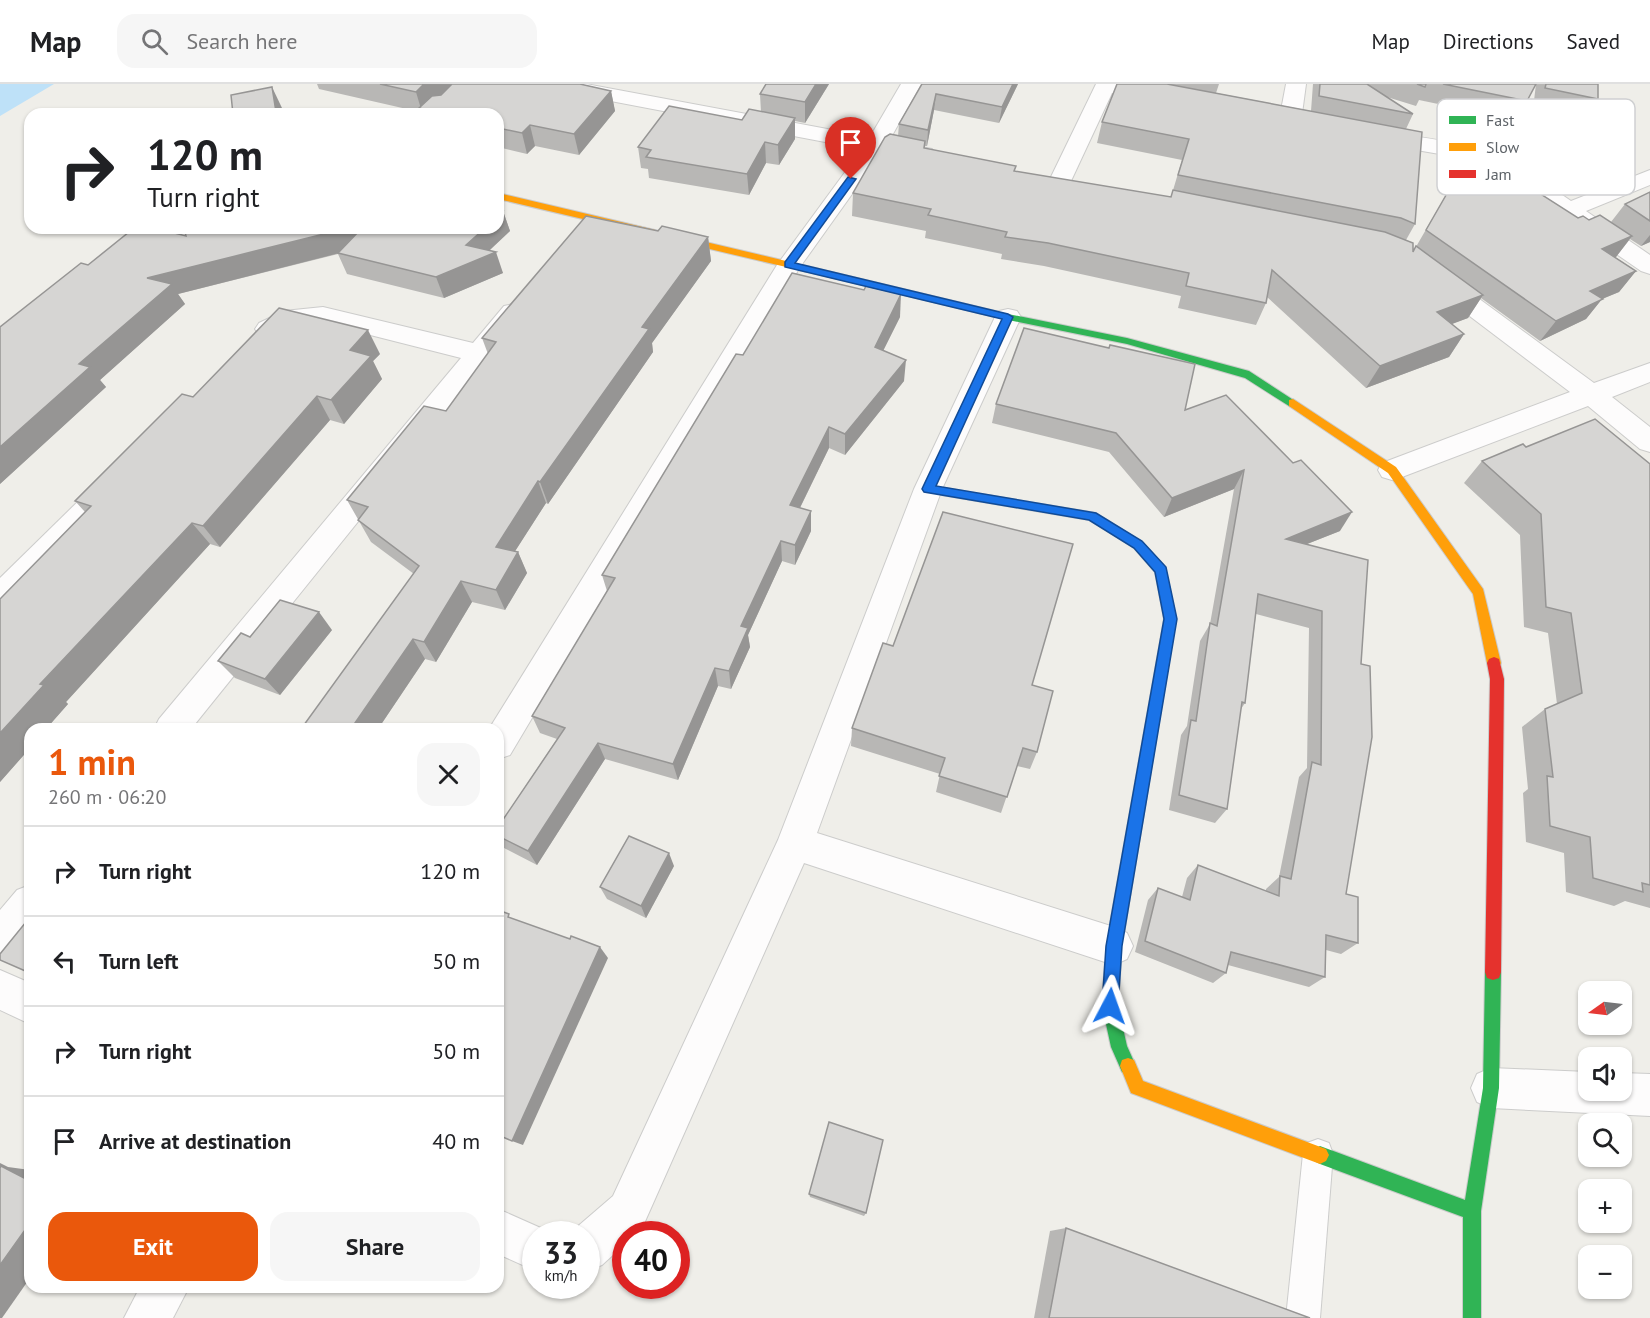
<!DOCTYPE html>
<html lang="en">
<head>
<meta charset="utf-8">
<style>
	:root { --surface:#fff; --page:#f6f6f6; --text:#202124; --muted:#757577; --line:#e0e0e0; --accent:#ea580c }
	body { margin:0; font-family:"PT Sans",sans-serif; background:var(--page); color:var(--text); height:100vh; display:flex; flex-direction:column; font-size:22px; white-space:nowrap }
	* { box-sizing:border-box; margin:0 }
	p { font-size:20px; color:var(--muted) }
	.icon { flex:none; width:33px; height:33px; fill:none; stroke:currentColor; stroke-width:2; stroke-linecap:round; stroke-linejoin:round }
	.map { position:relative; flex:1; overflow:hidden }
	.sheet { position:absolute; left:24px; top:639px; width:480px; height:570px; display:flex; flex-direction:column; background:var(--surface); border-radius:18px; box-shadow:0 2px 4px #0004 }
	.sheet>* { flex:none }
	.top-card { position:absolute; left:24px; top:24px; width:480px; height:126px; border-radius:18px; box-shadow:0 2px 4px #0004; background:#fff; color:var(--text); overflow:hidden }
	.needle { width:39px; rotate:256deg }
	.controls { position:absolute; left:1578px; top:897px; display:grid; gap:12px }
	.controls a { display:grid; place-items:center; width:54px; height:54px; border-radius:12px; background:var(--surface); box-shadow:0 2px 4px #0004; font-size:30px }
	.speed { position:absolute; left:522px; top:1137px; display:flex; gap:12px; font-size:30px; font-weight:700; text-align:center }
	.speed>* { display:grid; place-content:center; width:78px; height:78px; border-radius:50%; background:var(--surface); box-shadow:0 2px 4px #0004; line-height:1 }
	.speed small { font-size:15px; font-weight:400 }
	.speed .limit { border:9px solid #d22; background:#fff; color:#111 }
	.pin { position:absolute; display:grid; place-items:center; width:51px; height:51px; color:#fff; margin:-62px -26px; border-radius:50% 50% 50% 0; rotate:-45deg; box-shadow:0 0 6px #0007 }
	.pin .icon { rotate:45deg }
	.me { position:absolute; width:66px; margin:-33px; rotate:4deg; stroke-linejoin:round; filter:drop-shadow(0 0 4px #0008) }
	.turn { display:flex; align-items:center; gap:21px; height:126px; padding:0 24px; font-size:27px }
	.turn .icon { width:78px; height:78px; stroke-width:2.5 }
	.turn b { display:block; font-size:42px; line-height:51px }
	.round { display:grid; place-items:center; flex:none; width:63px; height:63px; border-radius:18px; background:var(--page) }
	.overview { display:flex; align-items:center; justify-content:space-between; height:102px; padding:0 24px }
	h1 { font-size:36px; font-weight:600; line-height:45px; color:var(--accent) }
	.cta { display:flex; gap:12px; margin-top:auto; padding:12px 24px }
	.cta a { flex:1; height:69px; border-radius:18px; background:var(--accent); color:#fff; font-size:24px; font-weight:600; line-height:69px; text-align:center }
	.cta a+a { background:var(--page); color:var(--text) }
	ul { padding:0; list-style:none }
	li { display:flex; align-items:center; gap:18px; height:90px; padding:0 24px; border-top:2px solid var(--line) }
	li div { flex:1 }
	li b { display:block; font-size:22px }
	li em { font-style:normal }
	header { display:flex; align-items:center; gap:36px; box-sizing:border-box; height:84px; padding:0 30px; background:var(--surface); border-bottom:2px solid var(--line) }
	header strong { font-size:28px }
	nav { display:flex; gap:33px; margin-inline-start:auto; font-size:21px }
	.search { width:420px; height:54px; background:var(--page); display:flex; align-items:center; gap:15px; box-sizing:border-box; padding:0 21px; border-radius:18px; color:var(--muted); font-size:22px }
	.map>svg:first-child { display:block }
</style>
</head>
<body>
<header>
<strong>Map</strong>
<div class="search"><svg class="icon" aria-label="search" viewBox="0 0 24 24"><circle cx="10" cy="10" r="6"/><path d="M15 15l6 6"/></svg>Search here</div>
<nav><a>Map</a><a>Directions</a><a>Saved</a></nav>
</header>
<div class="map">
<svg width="1650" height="1234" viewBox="0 0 1650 1234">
	<rect width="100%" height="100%" fill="#efeee9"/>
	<polygon fill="#bee1f8" points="0,0 54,0 0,32"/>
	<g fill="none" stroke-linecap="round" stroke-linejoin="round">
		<g stroke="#cccccb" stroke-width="2">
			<polygon id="lane" points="1318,1055 1329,1059 1333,1070 1320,1234 1286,1234 1303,1070 1307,1059"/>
		</g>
		<g stroke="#cccccb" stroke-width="2">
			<g id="street">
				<polygon points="543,0 586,0 870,53 901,0 921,0 889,57 932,65 935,70 932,75 924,77 882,68 800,183 510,671 498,675 498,645 489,645 777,181 862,65 553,6 546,4"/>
				<polygon points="1096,0 1127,0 1166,8 1169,12 1166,16 1159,18 1112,9 1071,97 1068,102 1060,104 1052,102 1049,97"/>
				<polygon points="1286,0 1306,0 1301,37 1297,41 1290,43 1283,41 1279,37"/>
				<path d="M1378 47C1423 54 1472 58 1513 78 1533 89 1552 104 1571 117L1650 86V101L1586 127 1650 171V190L1641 187 1499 89 1457 73 1370 58 1367 53 1370 48Z"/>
				<polygon points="1439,189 1448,192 1594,299 1650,279 1650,298 1612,313 1650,343 1650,368 1640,365 1588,322 1402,393 1392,396 1382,393 1378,386 1382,379 1570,308 1430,202 1427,197 1430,192"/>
				<polygon points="513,220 522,222 526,228 522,234 191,645 154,645 159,635 461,274 323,239 298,241 268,253 259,251 255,245 259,239 284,227 323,223 473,259 504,222"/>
				<polygon points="1008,225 1017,227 1021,233 942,405 817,749 1114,843 1127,849 1133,862 1127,875 1114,881 804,779 643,1142 635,1150 626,1150 626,1159 602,1181 586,1187 586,1150 570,1149 613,1112 778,756 914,405 995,233 999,227"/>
				<polygon points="113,389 123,393 127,400 123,407 11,523 0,526 0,494 103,393"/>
				<path d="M30 801C30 834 36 859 0 874V826L17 806Z"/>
				<polygon points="0,886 30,899 30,940 0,926"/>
				<polygon points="1491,984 1588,988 1588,1006 1622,1006 1622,989 1650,990 1650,1032 1491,1024 1477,1018 1471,1004 1477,990"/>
				<polygon points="498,1125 552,1149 536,1150 536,1187 498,1170"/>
				<polygon points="140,1203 189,1203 173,1234 124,1234"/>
			</g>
		</g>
		<g stroke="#cbcbcb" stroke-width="2">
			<g id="fast">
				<polygon points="807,182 1008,230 1127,254 1249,287 1298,319 1293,323 1289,322 1245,294 1127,260 1008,236 804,187 804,183"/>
				<polygon points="928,401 1096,429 1142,458 1165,483 1176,535 1122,862 1118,922 1127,962 1136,982 1134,988 1128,990 1122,988 1111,963 1102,922 1106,862 1164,535 1155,488 1134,464 1089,436 924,408 922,405 924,402"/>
				<polygon points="1493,880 1499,882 1501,888 1499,1004 1481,1127 1481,1234 1463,1234 1463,1133 1320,1080 1314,1077 1311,1071 1314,1065 1320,1062 1465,1116 1483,1004 1485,888 1487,882"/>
			</g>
		</g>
		<g stroke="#cbcbcb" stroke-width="2">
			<g id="slow">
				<polygon points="498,109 807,182 812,185 807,188 498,115"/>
				<polygon points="1293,315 1396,383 1483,505 1501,579 1499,583 1489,583 1487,579 1473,510 1388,389 1289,322 1289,316"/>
				<polygon points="1128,974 1134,976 1143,997 1326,1065 1329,1071 1326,1077 1320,1080 1131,1009 1120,982 1122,976"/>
			</g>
		</g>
		<g stroke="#cbcbcb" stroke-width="2">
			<polygon id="jam" points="1494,573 1499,575 1504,595 1501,888 1499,894 1493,896 1487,894 1485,888 1490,595 1487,579 1489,575"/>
		</g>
		<use href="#lane" fill="#fdfcfc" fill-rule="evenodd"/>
		<use href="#street" fill="#fdfcfc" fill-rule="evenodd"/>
		<use href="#fast" fill="#30b455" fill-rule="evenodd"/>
		<use href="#slow" fill="#ff9f0a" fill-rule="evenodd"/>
		<use href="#jam" fill="#e5322d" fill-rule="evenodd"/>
	</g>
	<g fill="#b8b7b5">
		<polygon points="317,0 580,0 611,7 615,27 579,71 535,62 527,70 498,63 498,30 421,30 420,28 319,5"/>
		<polygon points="766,0 829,0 805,39 795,37 795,55 779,81 766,79 749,111 649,94 648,85 641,84 638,63 742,36 761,28 760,10"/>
		<polygon points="1018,0 999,39 934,26 927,62 925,62 925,64 1015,87 1171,113 1182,76 1097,59 1102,38 1117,0 1219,0 1216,9 1311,27 1313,0 1598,0 1598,15 1584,35 1533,25 1536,0 1515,36 1419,16 1416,22 1387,13 1413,30 1406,45 1415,140 1406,156 1413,168 1472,66 1578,134 1611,138 1625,120 1650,108 1650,158 1641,162 1630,155 1616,173 1615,173 1636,187 1619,208 1602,215 1586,235 1540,257 1481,214 1468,234 1451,240 1464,250 1449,273 1366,304 1267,213 1266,219 1256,241 1178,224 1181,212 1044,182 1001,175 1002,170 925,154 926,147 852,132 853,109 898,52 899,40 920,3"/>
		<polygon points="503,127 510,147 489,167 503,189 444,214 347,190 338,170 178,210 185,220 100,296 106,303 0,400 88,181 186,152"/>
		<polygon points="658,147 708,153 711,177 652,259 653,268 548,420 546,419 515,467 518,468 527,489 505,526 472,518 436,578 425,575 378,645 414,490 371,458 347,416 446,327 488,270 482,254"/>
		<polygon points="900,233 883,267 904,297 845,371 829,364 800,424 811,427 811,447 795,481 782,477 748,551 750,563 731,605 718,602 678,696 605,675 537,781 504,764 498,756 498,743 557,655 540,649 532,632 607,507 602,491 743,271"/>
		<polygon points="380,270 373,277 382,295 344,340 330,336 220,463 210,460 66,618 68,620 46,645 30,645 30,664 0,698 0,515 85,428 75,417 193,313"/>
		<polygon points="996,320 1185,326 1340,447 1307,460 1361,580 1346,810 1358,859 1341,870 1326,866 1325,893 1309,903 1228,881 1226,889 1213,899 1135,868 1148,816 1158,804 1182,813 1187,794 1198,781 1266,807 1266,805 1279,793 1299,693 1307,684 1309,544 1256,530 1245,619 1241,625 1227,725 1215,739 1169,726 1181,651 1187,642 1200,557 1210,540 1234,405 1164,433 1109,368 992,339"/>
		<polygon points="1526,363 1650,380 1650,824 1625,817 1614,822 1566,808 1564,769 1526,758 1523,709 1528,705 1522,643 1545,625 1557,620 1548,549 1524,543 1520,451 1464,399 1482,377"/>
		<polygon points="332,546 280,611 235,594 218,577 250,553"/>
		<polygon points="1032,601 1037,668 1030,685 1017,682 1001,729 936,708 940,690 851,662 852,644"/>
		<polygon points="674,782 646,834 607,815 600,803"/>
		<polygon points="809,1110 866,1129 864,1132 810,1113"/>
		<polygon points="1066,1144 1310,1234 1034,1234 1050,1147"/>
	</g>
	<g fill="#969594">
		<polygon points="424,0 452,0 425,26 421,25 416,8"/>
		<polygon points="816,0 829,0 805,39 805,18"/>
		<polygon points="1013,0 1018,0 999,39 1002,23"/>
		<polygon points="272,3 282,24 283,30 275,30"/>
		<polygon points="611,7 615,27 579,71 574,50"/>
		<polygon points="936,10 934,26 927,62 928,46"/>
		<polygon points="795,34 795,55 779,81 778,61"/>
		<polygon points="530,41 535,62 527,70 522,49"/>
		<polygon points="765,58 766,79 749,111 747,90"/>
		<polygon points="503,127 510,147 480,175 496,168 503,189 444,214 436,193 466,161 485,144 498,144 498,131"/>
		<polygon points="348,144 368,144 375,160 178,210 185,220 100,296 106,303 0,400 0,363 79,280 147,194"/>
		<polygon points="1650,151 1650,158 1641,162"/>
		<polygon points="1632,152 1616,173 1586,186 1602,165"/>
		<polygon points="708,153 711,177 652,259 653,268 548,420 540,398 642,243"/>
		<polygon points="1636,187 1619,208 1602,215 1586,235 1540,257 1556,237 1590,207"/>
		<polygon points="901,210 900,233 874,285 875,263"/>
		<polygon points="1483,211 1468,234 1423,251 1437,228"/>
		<polygon points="368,246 380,270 373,277 382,295 344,340 331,316 350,266"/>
		<polygon points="1464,250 1449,273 1366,304 1380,282"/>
		<polygon points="906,276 904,297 845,371 845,350"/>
		<polygon points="317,312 330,336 220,463 203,442"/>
		<polygon points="829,343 829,364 791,442 790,421"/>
		<polygon points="1244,386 1234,405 1164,433 1172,414"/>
		<polygon points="538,397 546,419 505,483 496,463"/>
		<polygon points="811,427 811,447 795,481 795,461"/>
		<polygon points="1352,428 1340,447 1274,473 1286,455"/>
		<polygon points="192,439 210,460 66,618 68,620 46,645 30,645 30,664 0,698 0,649 40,600"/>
		<polygon points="781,457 782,477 748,551 750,563 731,605 729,587 741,542"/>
		<polygon points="518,468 527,489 505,526 496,506"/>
		<polygon points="461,497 472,518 436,578 424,558"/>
		<polygon points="319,528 332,546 280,611 265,595"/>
		<polygon points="413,555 425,575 378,645 360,645 355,639"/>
		<polygon points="715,584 718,602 678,696 673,680"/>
		<polygon points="598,659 605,675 537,781 528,767"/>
		<polygon points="669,769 674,782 646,834 641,822"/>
		<polygon points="600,863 608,874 523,1061 512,1057"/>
		<polygon points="0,1079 8,1083 30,1086 30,1097 0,1092"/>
		<polygon points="30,1139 30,1194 2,1234 0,1234 0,1181"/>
	</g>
	<g fill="#d6d5d3" stroke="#969594" stroke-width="1.5">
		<polygon points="380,0 424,0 416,8"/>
		<polygon points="452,0 580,0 611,7 574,50 530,41 522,49 498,44 498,30 443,30 419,24 432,12 441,11"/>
		<polygon points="766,0 816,0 805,18 760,10"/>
		<polygon points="922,0 1013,0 1002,23 936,10 928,46 899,40"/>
		<polygon points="1117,0 1167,0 1422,48 1415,140 1401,134 1178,91 1189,55 1102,38"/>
		<polygon points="1320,0 1367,0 1413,30 1319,12"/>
		<polygon points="1417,0 1426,0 1425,3"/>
		<polygon points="1443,0 1536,0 1527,17"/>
		<polygon points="1546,0 1598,0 1598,15 1545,4"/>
		<polygon points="272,3 276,28 275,30 233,30 231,11"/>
		<polygon points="669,22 742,36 749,25 795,34 778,61 765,58 747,90 646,73 651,66 638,63"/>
		<polygon points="890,50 925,57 924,64 1016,82 1014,87 1171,113 1173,106 1385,148 1413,159 1413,168 1416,162 1483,211 1437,228 1464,250 1380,282 1272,186 1266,219 1186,202 1189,189 1048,159 1005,153 1007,148 928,131 931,125 853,109 885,53"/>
		<polygon points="1472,66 1578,134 1583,132 1589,136 1600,131 1632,152 1602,165 1636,187 1590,207 1603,215 1556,237 1426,146"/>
		<polygon points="1650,108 1650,137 1625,120"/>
		<polygon points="498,125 503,127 498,131"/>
		<polygon points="586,132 658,147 662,142 708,153 642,243 649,245 540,398 538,397 496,463 518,468 496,506 461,497 424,558 413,555 355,639 370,645 301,645 419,482 358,436 368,423 347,416 424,322 446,327 496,258 482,254"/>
		<polygon points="134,144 155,144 186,152 184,144 348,144 147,194 172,200 79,280 90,283 0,363 0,243 81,179 88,181"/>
		<polygon points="362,144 485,144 466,161 496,168 436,193 338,169"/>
		<polygon points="792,189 864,206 866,202 901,210 875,263 906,276 845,350 829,343 790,421 811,427 795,461 781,457 741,542 748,544 729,587 715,584 673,680 598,659 528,767 498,752 498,743 565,644 532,632 615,494 602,491 736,270 743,271"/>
		<polygon points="279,224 368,246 350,266 371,272 331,316 317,312 203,442 192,439 40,600 44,601 0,649 0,515 91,422 75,417 182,310 193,313"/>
		<polygon points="1024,244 1109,264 1110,261 1195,280 1185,326 1226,311 1293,379 1301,376 1352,428 1286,455 1368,476 1361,580 1370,582 1372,653 1346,810 1358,813 1358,859 1326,851 1325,893 1231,868 1226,889 1145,857 1158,804 1190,816 1198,781 1279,812 1280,792 1291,795 1312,678 1321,681 1322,527 1258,510 1245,619 1242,618 1227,725 1179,711 1191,636 1196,637 1210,539 1217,542 1244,386 1172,414 1116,349 996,320"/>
		<polygon points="1595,335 1650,380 1650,801 1642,799 1643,808 1593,794 1590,753 1550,742 1547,692 1553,693 1545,625 1582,609 1571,529 1546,523 1541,430 1482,377 1523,360 1526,363"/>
		<polygon points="943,428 1073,460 1032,601 1053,607 1037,668 1023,664 1007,713 939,692 945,674 852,644 883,559 893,562"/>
		<polygon points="280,516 319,528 265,595 218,577 241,549 250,553"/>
		<polygon points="629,752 669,769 641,822 600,803"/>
		<polygon points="498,826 509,830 508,833 570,855 571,852 600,863 512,1057 498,1051"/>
		<polygon points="30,833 30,889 0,876 0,870"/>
		<polygon points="829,1038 883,1056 866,1129 809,1110"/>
		<polygon points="1,1082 30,1097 30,1139 0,1181 0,1084"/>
		<polygon points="1066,1144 1310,1234 1049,1234"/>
	</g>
	<polygon fill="#1a73e8" stroke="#114b97" stroke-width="1.5" points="848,93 856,95 795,179 1008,230 1013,233 936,402 1096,429 1142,457 1166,483 1177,535 1122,862 1118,922 1116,928 1110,931 1105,928 1102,922 1106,862 1164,535 1155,488 1134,464 1089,436 924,408 922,405 1002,235 785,183 785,178"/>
	<rect x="1437" y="15" width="198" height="96" rx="9" fill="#fff" stroke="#cfd0d2" stroke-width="1.5"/>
	<rect x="1449" y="32" width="27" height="8" fill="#30b455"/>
	<rect x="1449" y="59" width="27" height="8" fill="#ff9f0a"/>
	<rect x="1449" y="86" width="27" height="8" fill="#e5322d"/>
	<g font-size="16" fill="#5e6368">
		<text x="1486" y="42">Fast</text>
		<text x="1486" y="69">Slow</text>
		<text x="1486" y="96">Jam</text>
	</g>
</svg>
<div class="controls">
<a><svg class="needle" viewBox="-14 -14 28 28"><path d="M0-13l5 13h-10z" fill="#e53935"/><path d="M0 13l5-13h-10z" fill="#757577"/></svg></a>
<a><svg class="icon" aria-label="sound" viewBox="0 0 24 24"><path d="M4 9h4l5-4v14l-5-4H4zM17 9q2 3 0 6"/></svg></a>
<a><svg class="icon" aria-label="search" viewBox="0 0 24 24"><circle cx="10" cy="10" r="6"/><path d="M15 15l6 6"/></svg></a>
<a>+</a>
<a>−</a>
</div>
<div class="speed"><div>33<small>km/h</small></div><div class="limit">40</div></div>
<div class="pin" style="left:851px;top:95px;background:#d93025"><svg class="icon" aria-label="arrive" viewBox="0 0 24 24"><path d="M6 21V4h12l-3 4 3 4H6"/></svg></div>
<svg class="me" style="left:1110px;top:922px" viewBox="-20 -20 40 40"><path d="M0-17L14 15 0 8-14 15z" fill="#1a73e8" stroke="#fff" stroke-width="4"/></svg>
<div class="top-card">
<div class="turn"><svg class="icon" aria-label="right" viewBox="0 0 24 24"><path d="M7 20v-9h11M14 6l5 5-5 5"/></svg><div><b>120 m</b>Turn right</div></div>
</div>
<section class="sheet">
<div class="overview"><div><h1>1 min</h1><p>260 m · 06:20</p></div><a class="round"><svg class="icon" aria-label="close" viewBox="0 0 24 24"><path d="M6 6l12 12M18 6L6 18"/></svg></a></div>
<ul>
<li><svg class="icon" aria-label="right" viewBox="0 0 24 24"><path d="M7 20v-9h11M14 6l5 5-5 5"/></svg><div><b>Turn right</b></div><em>120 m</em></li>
<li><svg class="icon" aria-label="left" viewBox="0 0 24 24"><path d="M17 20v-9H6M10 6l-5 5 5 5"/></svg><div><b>Turn left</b></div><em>50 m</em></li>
<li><svg class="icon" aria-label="right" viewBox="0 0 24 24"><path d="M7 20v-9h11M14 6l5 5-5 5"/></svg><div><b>Turn right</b></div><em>50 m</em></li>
<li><svg class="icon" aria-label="arrive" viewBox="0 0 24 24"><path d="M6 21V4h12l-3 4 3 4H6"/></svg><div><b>Arrive at destination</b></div><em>40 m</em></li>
</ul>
<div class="cta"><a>Exit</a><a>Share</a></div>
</section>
</div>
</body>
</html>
